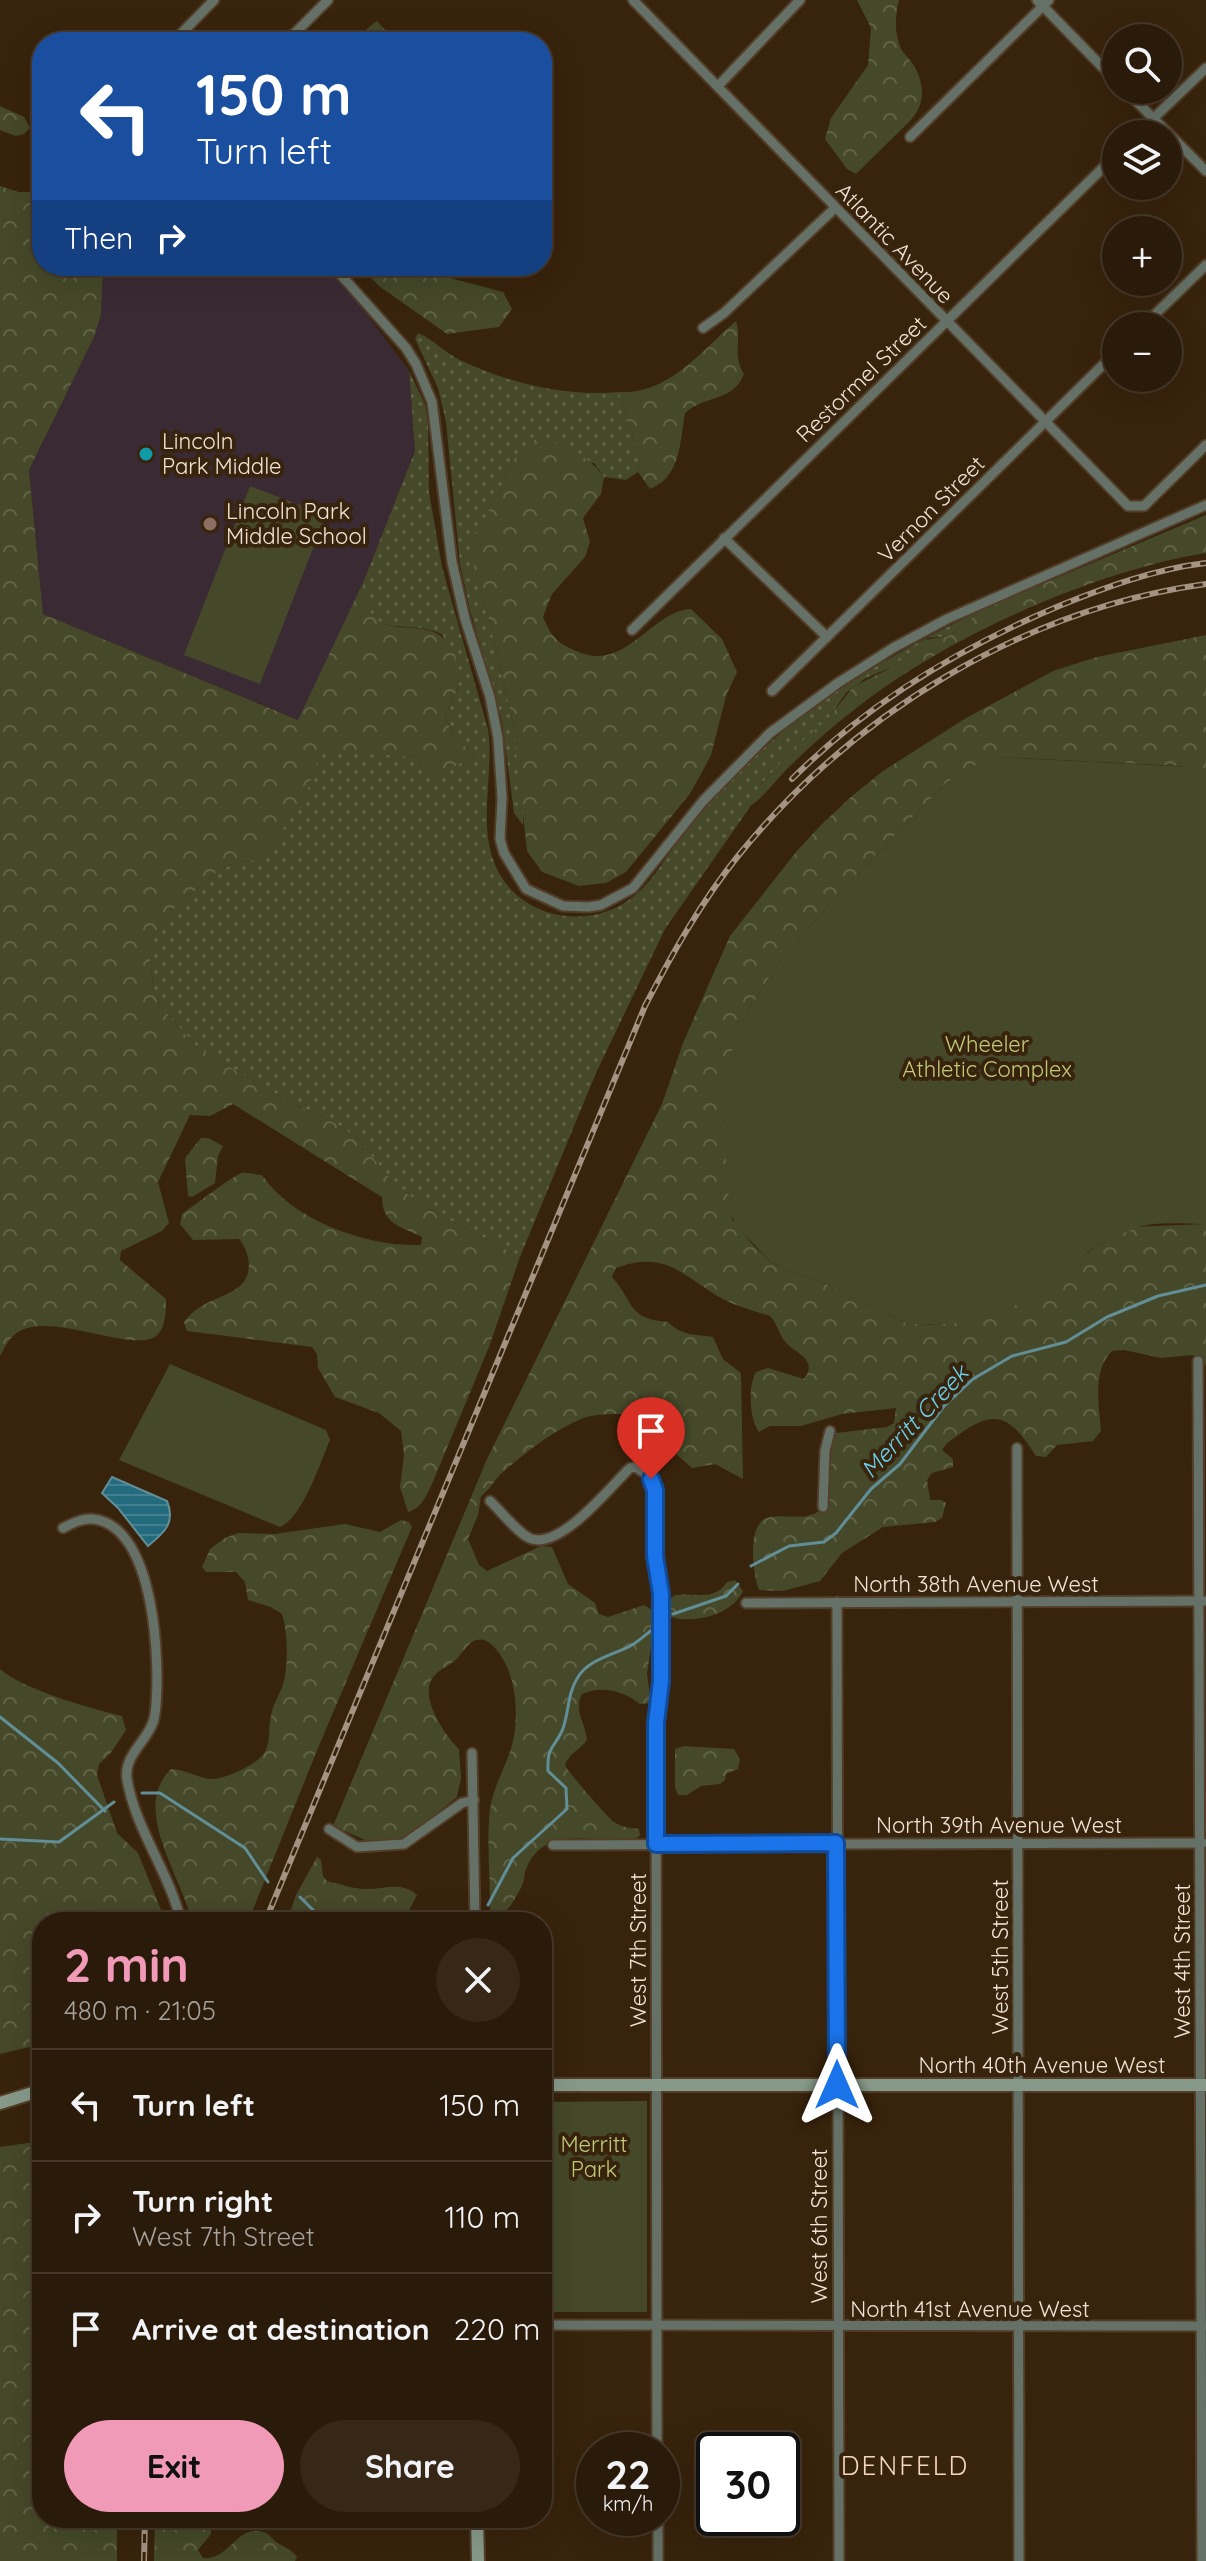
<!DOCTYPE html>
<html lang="en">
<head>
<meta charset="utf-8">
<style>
	:root { --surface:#2a1a09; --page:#362717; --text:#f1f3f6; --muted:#a5a19c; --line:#46382a; --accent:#f09ab7 }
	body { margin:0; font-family:Quicksand,sans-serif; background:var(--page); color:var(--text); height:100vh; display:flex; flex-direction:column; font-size:30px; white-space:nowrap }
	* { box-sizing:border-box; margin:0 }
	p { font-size:26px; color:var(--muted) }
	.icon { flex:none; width:44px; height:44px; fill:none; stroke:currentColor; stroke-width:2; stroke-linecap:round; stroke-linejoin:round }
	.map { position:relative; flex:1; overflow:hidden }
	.drawer { position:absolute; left:32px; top:1912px; width:520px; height:616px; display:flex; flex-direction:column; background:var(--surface); border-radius:32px; box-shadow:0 8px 32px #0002,0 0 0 2px var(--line) }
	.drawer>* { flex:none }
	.hud { position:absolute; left:32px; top:32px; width:520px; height:244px; border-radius:32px; box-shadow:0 8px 32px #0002,0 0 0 2px var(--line); background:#1a4fa0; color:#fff; overflow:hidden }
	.buttons { position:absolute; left:1102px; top:24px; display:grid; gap:16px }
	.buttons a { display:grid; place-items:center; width:80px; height:80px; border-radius:50%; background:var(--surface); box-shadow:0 8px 32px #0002,0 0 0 2px var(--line); font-size:40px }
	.speed { position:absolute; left:576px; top:2432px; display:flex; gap:16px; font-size:40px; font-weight:700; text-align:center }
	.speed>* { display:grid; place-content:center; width:104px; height:104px; border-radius:50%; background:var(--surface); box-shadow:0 8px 32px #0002,0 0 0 2px var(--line); line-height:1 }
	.speed small { font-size:20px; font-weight:400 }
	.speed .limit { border:4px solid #111; border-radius:12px; background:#fff; color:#111 }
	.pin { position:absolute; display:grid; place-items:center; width:68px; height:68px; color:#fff; margin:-82px -34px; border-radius:50% 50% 50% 0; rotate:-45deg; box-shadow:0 0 8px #0007 }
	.pin .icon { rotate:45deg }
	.me { position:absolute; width:88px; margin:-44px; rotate:0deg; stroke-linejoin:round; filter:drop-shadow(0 0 6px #0008) }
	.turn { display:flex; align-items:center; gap:28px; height:168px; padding:0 32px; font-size:36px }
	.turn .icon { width:104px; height:104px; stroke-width:2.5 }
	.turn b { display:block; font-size:56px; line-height:68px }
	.then { display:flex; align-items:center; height:76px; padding:0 32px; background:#0003; gap:16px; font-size:30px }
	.round { display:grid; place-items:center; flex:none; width:84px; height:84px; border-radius:42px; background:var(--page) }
	.head { display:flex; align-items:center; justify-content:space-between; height:136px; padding:0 32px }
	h1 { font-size:48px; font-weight:700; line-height:60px; color:var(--accent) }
	.action { display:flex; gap:16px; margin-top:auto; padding:16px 32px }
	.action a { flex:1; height:92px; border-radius:48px; background:var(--accent); color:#111; font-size:32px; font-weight:700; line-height:92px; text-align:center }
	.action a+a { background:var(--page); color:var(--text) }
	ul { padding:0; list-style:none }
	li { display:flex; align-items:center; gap:24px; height:112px; padding:0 32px; border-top:2px solid var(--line) }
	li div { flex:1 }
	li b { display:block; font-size:30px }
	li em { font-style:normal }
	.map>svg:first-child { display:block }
</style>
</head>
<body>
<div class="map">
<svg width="1206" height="2561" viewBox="0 0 1206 2561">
	<defs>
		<pattern id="grass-dots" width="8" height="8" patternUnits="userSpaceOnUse" patternTransform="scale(2)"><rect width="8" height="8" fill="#454929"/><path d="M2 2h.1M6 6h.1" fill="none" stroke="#606347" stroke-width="1.8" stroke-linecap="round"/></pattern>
		<pattern id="forest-crowns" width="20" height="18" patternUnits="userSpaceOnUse" patternTransform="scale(2)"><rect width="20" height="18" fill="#454929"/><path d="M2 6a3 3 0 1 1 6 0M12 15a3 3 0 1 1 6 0" fill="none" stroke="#606347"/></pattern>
		<pattern id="water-rules" width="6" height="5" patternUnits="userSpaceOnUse" patternTransform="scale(2)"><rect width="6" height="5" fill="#236a7c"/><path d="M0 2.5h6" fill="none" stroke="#437f8e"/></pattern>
	</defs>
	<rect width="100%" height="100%" fill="#38230c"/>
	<polygon fill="#3a2a34" points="103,266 331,266 409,371 415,451 365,578 299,720 43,614 29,470 94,337 101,315"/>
	<g fill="url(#grass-dots)">
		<path d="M418 333C433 339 445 353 460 360 508 383 566 397 619 392L641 463 638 472 626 480 604 477 594 463 512 461 498 495 475 577 486 607 513 722 523 799V825L514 813 502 721 470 610 460 564 446 422 438 388 415 339Z"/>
		<path d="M409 371 425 404 428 423 429 492 442 567 488 729C495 775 475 829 499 873 522 914 574 927 615 908 648 893 663 860 684 833 705 807 727 784 750 761 818 695 898 651 983 609L949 636 928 638 894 666 866 678 846 693 829 717 763 782 747 807H750L665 929 596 1073 520 1257 440 1215 410 1196 389 1178 359 1140 337 1124 288 1101 199 1049 160 1006 153 986 149 945 168 914 219 870 237 862 254 860 306 793 321 750 417 757 424 773 475 755 456 739 445 717 458 688 443 635C406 614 363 649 365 578L415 451Z"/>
	</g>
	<g fill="url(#forest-crowns)">
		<path d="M857 0H899C895 17 894 32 901 49 904 54 909 59 913 64 925 84 926 104 910 121L856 174 847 169 825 139 831 118 868 65 871 28Z"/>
		<polygon points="377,21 396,42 350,42"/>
		<polygon points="0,106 24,117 30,128 24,134 16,136 0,130"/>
		<path d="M0 186 18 192H42V266H103L101 315 94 337 29 470 43 614 298 720 365 578C363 662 431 600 454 653 457 661 460 669 460 677 459 691 449 704 445 718L456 739 475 755 433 779 424 773 417 757 322 751 306 793 278 837 254 860 237 862 219 870 168 914 149 945 153 986 160 1006 199 1049 288 1101 337 1124 359 1140 389 1178 410 1196 440 1215 520 1257 489 1347 432 1484C426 1496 422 1508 408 1512L400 1487 404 1455 401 1431 379 1413 335 1397 318 1368 317 1354 312 1347 187 1331 184 1322C201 1299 224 1300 241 1285 254 1273 249 1250 239 1239L193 1240 180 1224 182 1214C191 1208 235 1174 242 1173 248 1172 256 1175 262 1175 293 1221 368 1247 421 1245L422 1237C400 1226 382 1224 382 1197L233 1104 210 1116 190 1115 158 1182 169 1223 162 1231 121 1251 120 1260 166 1299C166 1311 166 1332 153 1338 126 1349 57 1316 24 1329 11 1334 6 1345 0 1356Z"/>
		<polygon points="360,266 435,266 439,275 503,292 512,309 499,327 447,334 379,286"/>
		<path d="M736 321C742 339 732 355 744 374 733 402 707 394 685 413 680 441 681 477 650 489L638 472 641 463 619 392C669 395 702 350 736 321Z"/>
		<path d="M539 437C566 446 586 453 604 477L601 494 583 518 590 542 585 557 552 594 543 617C551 636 557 643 576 651 626 674 650 611 691 609L722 639 737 672 726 696 711 755 701 774 689 795 626 872 606 883 579 886 542 872 527 851 513 722 486 607 475 577 473 548 476 532 498 495 512 461 523 449Z"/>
		<path d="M1206 515V553C1094 571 949 636 859 706 833 726 809 747 786 770 774 782 762 800 747 808L745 804 786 756 829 717 853 687 894 666 925 640 949 636 983 609Z"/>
		<path d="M1206 635V773L1181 766 999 757 946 783 841 891 776 967 746 1015 732 1219 752 1244 772 1263 826 1284 903 1322 929 1325 980 1317 1022 1302 1054 1284 1094 1247 1131 1227 1206 1224V1366L1202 1360 1192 1355 1161 1358 1124 1350 1112 1351C1092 1370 1099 1406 1101 1431L1093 1441 1057 1445 1046 1457 1036 1456C1013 1420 998 1406 961 1433 953 1439 947 1442 942 1450L953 1459V1467L932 1473 927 1480 930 1500H941L946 1503 942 1518 935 1522 883 1527 842 1553 820 1581 783 1591 759 1590C753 1574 745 1520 771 1517 792 1514 808 1523 825 1506L828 1444 836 1433 887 1427 894 1423 896 1408 842 1414 801 1426H770L759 1432C749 1418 748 1386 756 1372L768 1368 804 1379C820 1358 792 1353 783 1339 778 1331 777 1323 770 1316 754 1311 738 1307 723 1299 683 1277 667 1249 616 1268L612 1277C635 1303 627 1319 668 1322 681 1336 695 1334 713 1337L723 1359 741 1373 743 1479 715 1464 692 1468 631 1414C615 1414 596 1413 581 1419 552 1431 525 1453 502 1473 494 1480 490 1490 481 1496L478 1515 468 1539 479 1565 487 1571 541 1546 552 1547 568 1584 595 1603 599 1614 608 1617 644 1605 652 1610 653 1634 647 1674 651 1703 640 1704C625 1691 601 1685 582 1694 573 1710 586 1724 587 1740 580 1750 570 1752 565 1765 567 1771 609 1819 614 1822 621 1827 630 1828 639 1829L640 1836 634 1839C622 1838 609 1840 596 1839 570 1837 539 1837 527 1867 524 1872 525 1879 522 1885 518 1896 506 1913 498 1920L490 1919C491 1883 486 1845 490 1809 493 1787 506 1767 512 1745 519 1718 517 1680 501 1656 497 1650 491 1642 484 1640 472 1637 466 1648 460 1655 454 1664 443 1667 436 1674 415 1693 445 1735 459 1749L461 1778 457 1797 409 1836 396 1840 370 1842 333 1826 487 1459 662 1104 683 1043 730 936 796 852 821 825 852 796 883 771 966 718 1053 671 1097 657Z"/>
		<polygon points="201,1138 208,1138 223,1146 218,1156 215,1183 192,1197 188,1196 185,1158"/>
		<path d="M401 1520 409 1522 412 1527 318 1748 248 1922H192C182 1876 130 1809 171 1769 186 1769 199 1779 212 1779 226 1779 258 1764 265 1752 271 1741 268 1727 271 1716 273 1703 281 1693 284 1681 288 1662 288 1633 282 1614L271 1607 248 1600 245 1582 236 1572H206L202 1567 210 1549 225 1538 238 1533 275 1534 345 1524 380 1532Z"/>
		<path d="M735 1580 743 1591C732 1615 694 1624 671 1617L670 1599 675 1595C695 1592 714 1602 727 1582Z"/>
		<path d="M0 1669C22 1689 92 1709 122 1716L126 1730 110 1754 99 1764 97 1775 117 1833 138 1853 166 1922H42V2044L0 2054Z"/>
		<polygon points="684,1746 734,1749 740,1759 738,1769 726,1774 725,1780 720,1784 701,1786 687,1795 678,1795 675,1787 675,1749"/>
		<path d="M317 1857 321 1860 323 1876 327 1881C340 1884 353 1889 366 1889 385 1889 402 1881 417 1895L403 1922H287L296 1895Z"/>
		<polygon points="42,2141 42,2518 117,2518 117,2561 0,2561 0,2147"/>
		<path d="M155 2518H211V2534L198 2550 203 2558C230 2561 238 2521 266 2533 270 2535 272 2539 276 2542 284 2547 291 2549 297 2557L295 2561H154Z"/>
	</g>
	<g fill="#454929">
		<polygon points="250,486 326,515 260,684 184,655"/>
		<path d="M999 757 1192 767 1206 773V1224C1187 1224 1156 1221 1139 1227 1128 1231 1097 1243 1089 1251 1078 1262 1068 1275 1054 1284 1012 1312 954 1332 903 1322L826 1284 772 1263 737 1227 730 1212 720 1081 746 1015 776 967 841 891 946 783 966 769Z"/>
		<path d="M170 1364 326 1430 330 1440C320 1463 303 1517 280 1527L119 1460Z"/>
		<polygon points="647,2101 647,2312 542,2312 542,2102"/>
	</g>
	<path fill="url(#water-rules)" stroke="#618e97" stroke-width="2" d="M112 1477 167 1501C176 1523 164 1533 148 1546L118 1508 102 1493Z"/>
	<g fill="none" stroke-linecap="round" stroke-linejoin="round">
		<g stroke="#618e97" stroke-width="3">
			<polyline points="751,1566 789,1546 824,1542 836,1533 871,1489 900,1464 944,1406 973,1379 1012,1356 1066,1342 1107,1317 1158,1296 1206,1285"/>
			<polyline points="673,1614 726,1596 738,1584"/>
			<polyline points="0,1717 58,1763 105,1811"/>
			<polyline points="142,1793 160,1793 245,1848 268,1882"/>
			<polyline points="0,1839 59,1842 114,1802"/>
			<polyline points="300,1897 321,1918 339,1922"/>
			<path d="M488 1905 513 1858 567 1809 566 1788 548 1771C547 1746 553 1750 562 1731 569 1715 567 1693 578 1677 589 1659 614 1655 632 1645 639 1641 645 1635 652 1630"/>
		</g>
		<g stroke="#523e28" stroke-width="13">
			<g id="street">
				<polyline points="633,0 1128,506 1144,506 1206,445"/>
				<polyline points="1037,0 1116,81"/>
				<polyline points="173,42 214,0"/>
				<polyline points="286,42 328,0"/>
				<polyline points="718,86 800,0"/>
				<polyline points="1125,90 1206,171"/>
				<polyline points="1137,134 1206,68"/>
				<polyline points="910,137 1049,0"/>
				<polyline points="333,266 406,348 416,364 432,402 452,562 465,619 490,697 498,738 502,798 500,839 504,853 526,889 563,906 588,907 601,905 633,888 703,801 770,733 838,683 893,648 947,619 1206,505"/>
				<polyline points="1143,326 1206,265"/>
				<polyline points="703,328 724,313 835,208"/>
				<polyline points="724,538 827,637"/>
				<polyline points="632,630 1116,155"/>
				<polyline points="772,691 1116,352"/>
				<polyline points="1198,1361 1202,2561"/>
				<polyline points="1017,1448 1019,2561"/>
				<path d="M490 1501C500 1510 520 1536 532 1539 562 1548 610 1487 630 1468L635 1467 648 1475 655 1490V1556L661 1594V1681L656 1723 657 2450"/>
				<polyline points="823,1507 825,1451 830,1431"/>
				<path d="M63 1528C72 1523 82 1518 92 1519 156 1524 161 1667 155 1714 152 1739 123 1753 127 1779 135 1829 170 1873 181 1922"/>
				<polyline points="837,1602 839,2561"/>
				<polyline points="746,1603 1206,1601"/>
				<polyline points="472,1753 475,1922"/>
				<polyline points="329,1829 357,1847 404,1844 462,1803 474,1800"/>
				<polyline points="553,1845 1203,1843"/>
				<polyline points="542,2325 1206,2326"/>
				<polyline points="658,2518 658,2561"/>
			</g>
		</g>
		<g stroke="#523e28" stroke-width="16">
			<g id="secondary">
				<polyline points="542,2085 1206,2085"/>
				<polyline points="0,2103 42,2090"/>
				<polyline points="477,2518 478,2561"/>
			</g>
		</g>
		<use href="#street" stroke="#657167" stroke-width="9"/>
		<use href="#secondary" stroke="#879a8a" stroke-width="12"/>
		<g stroke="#a49382" stroke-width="6">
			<g id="rail">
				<path d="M792 779C869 702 959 648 1059 606 1106 587 1155 569 1206 563"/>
				<path d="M265 1922 645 1006C672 954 701 902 738 856 853 714 1023 609 1206 584"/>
				<polyline points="144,2561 145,2518"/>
			</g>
		</g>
		<use href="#rail" stroke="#38230c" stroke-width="3" stroke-dasharray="9" stroke-linecap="butt"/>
	</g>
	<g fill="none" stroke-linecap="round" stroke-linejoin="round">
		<g stroke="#114b97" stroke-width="20">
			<polyline id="route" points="651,1479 655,1490 655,1556 661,1594 661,1681 656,1723 656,1844 836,1843 837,2085"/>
		</g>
		<use href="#route" stroke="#1a73e8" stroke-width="14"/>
	</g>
	<circle fill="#0f9aa8" stroke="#38230c" stroke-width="3" cx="146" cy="454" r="8"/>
	<circle fill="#8d6e63" stroke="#38230c" stroke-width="3" cx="210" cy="524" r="8"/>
	<g text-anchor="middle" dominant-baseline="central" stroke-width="8" stroke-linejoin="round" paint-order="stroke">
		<g font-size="22" fill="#f1e3d6" stroke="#38230c">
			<text transform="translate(895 243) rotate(46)">Atlantic Avenue</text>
			<text transform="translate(861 379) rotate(-44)">Restormel Street</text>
			<text transform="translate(931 509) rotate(-45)">Vernon Street</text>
			<text x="976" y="1584">North 38th Avenue West</text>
			<text x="999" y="1825">North 39th Avenue West</text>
			<text transform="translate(638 1950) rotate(-90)">West 7th Street</text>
			<text transform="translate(1000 1957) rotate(-90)">West 5th Street</text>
			<text transform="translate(1182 1961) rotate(-90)">West 4th Street</text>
			<text x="1042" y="2065">North 40th Avenue West</text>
			<text transform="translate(819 2226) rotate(-90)">West 6th Street</text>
			<text x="970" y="2309">North 41st Avenue West</text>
		</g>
		<g font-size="22" fill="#f1e3d6" stroke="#38230c" text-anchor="start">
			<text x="162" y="441">Lincoln<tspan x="162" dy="25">Park Middle</tspan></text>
			<text x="226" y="511">Lincoln Park<tspan x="226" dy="25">Middle School</tspan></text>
		</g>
		<g font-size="22" fill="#c1ca7a" stroke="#38230c">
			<text x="987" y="1044">Wheeler<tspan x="987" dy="25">Athletic Complex</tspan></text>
			<text x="594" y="2144">Merritt<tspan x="594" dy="25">Park</tspan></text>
		</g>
		<g font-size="24" font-style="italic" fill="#6ad2ee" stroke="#38230c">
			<text transform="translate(914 1421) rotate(-47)">Merritt Creek</text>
		</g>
		<g font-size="26" letter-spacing="2" fill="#f4d8bd" stroke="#38230c">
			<text x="905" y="2465">DENFELD</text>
		</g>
	</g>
</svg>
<div class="buttons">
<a><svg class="icon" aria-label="search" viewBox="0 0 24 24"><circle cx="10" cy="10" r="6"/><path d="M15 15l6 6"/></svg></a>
<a><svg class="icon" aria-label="layers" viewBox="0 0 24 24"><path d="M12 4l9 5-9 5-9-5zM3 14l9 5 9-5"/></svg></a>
<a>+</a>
<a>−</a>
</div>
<div class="speed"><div>22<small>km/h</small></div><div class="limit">30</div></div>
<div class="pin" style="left:651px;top:1479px;background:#d93025"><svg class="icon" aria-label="arrive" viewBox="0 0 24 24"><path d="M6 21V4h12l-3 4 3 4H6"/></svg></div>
<svg class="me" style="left:837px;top:2085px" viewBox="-20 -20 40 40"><path d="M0-17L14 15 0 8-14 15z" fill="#1a73e8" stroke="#fff" stroke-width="4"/></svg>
<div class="hud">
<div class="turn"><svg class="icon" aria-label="left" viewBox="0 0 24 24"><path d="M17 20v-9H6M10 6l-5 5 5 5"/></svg><div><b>150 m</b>Turn left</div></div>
<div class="then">Then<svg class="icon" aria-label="right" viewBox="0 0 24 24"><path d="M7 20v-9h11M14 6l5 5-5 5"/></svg></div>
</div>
<section class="drawer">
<div class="head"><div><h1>2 min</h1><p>480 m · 21:05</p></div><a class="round"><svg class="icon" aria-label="close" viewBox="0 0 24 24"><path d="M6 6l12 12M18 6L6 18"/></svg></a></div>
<ul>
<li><svg class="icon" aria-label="left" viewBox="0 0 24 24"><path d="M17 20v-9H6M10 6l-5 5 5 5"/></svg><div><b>Turn left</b></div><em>150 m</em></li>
<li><svg class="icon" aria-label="right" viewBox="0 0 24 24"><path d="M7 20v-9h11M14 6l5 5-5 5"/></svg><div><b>Turn right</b><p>West 7th Street</p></div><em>110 m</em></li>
<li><svg class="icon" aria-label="arrive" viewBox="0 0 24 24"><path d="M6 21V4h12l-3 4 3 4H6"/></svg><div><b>Arrive at destination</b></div><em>220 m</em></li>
</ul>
<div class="action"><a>Exit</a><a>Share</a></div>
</section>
</div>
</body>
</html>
